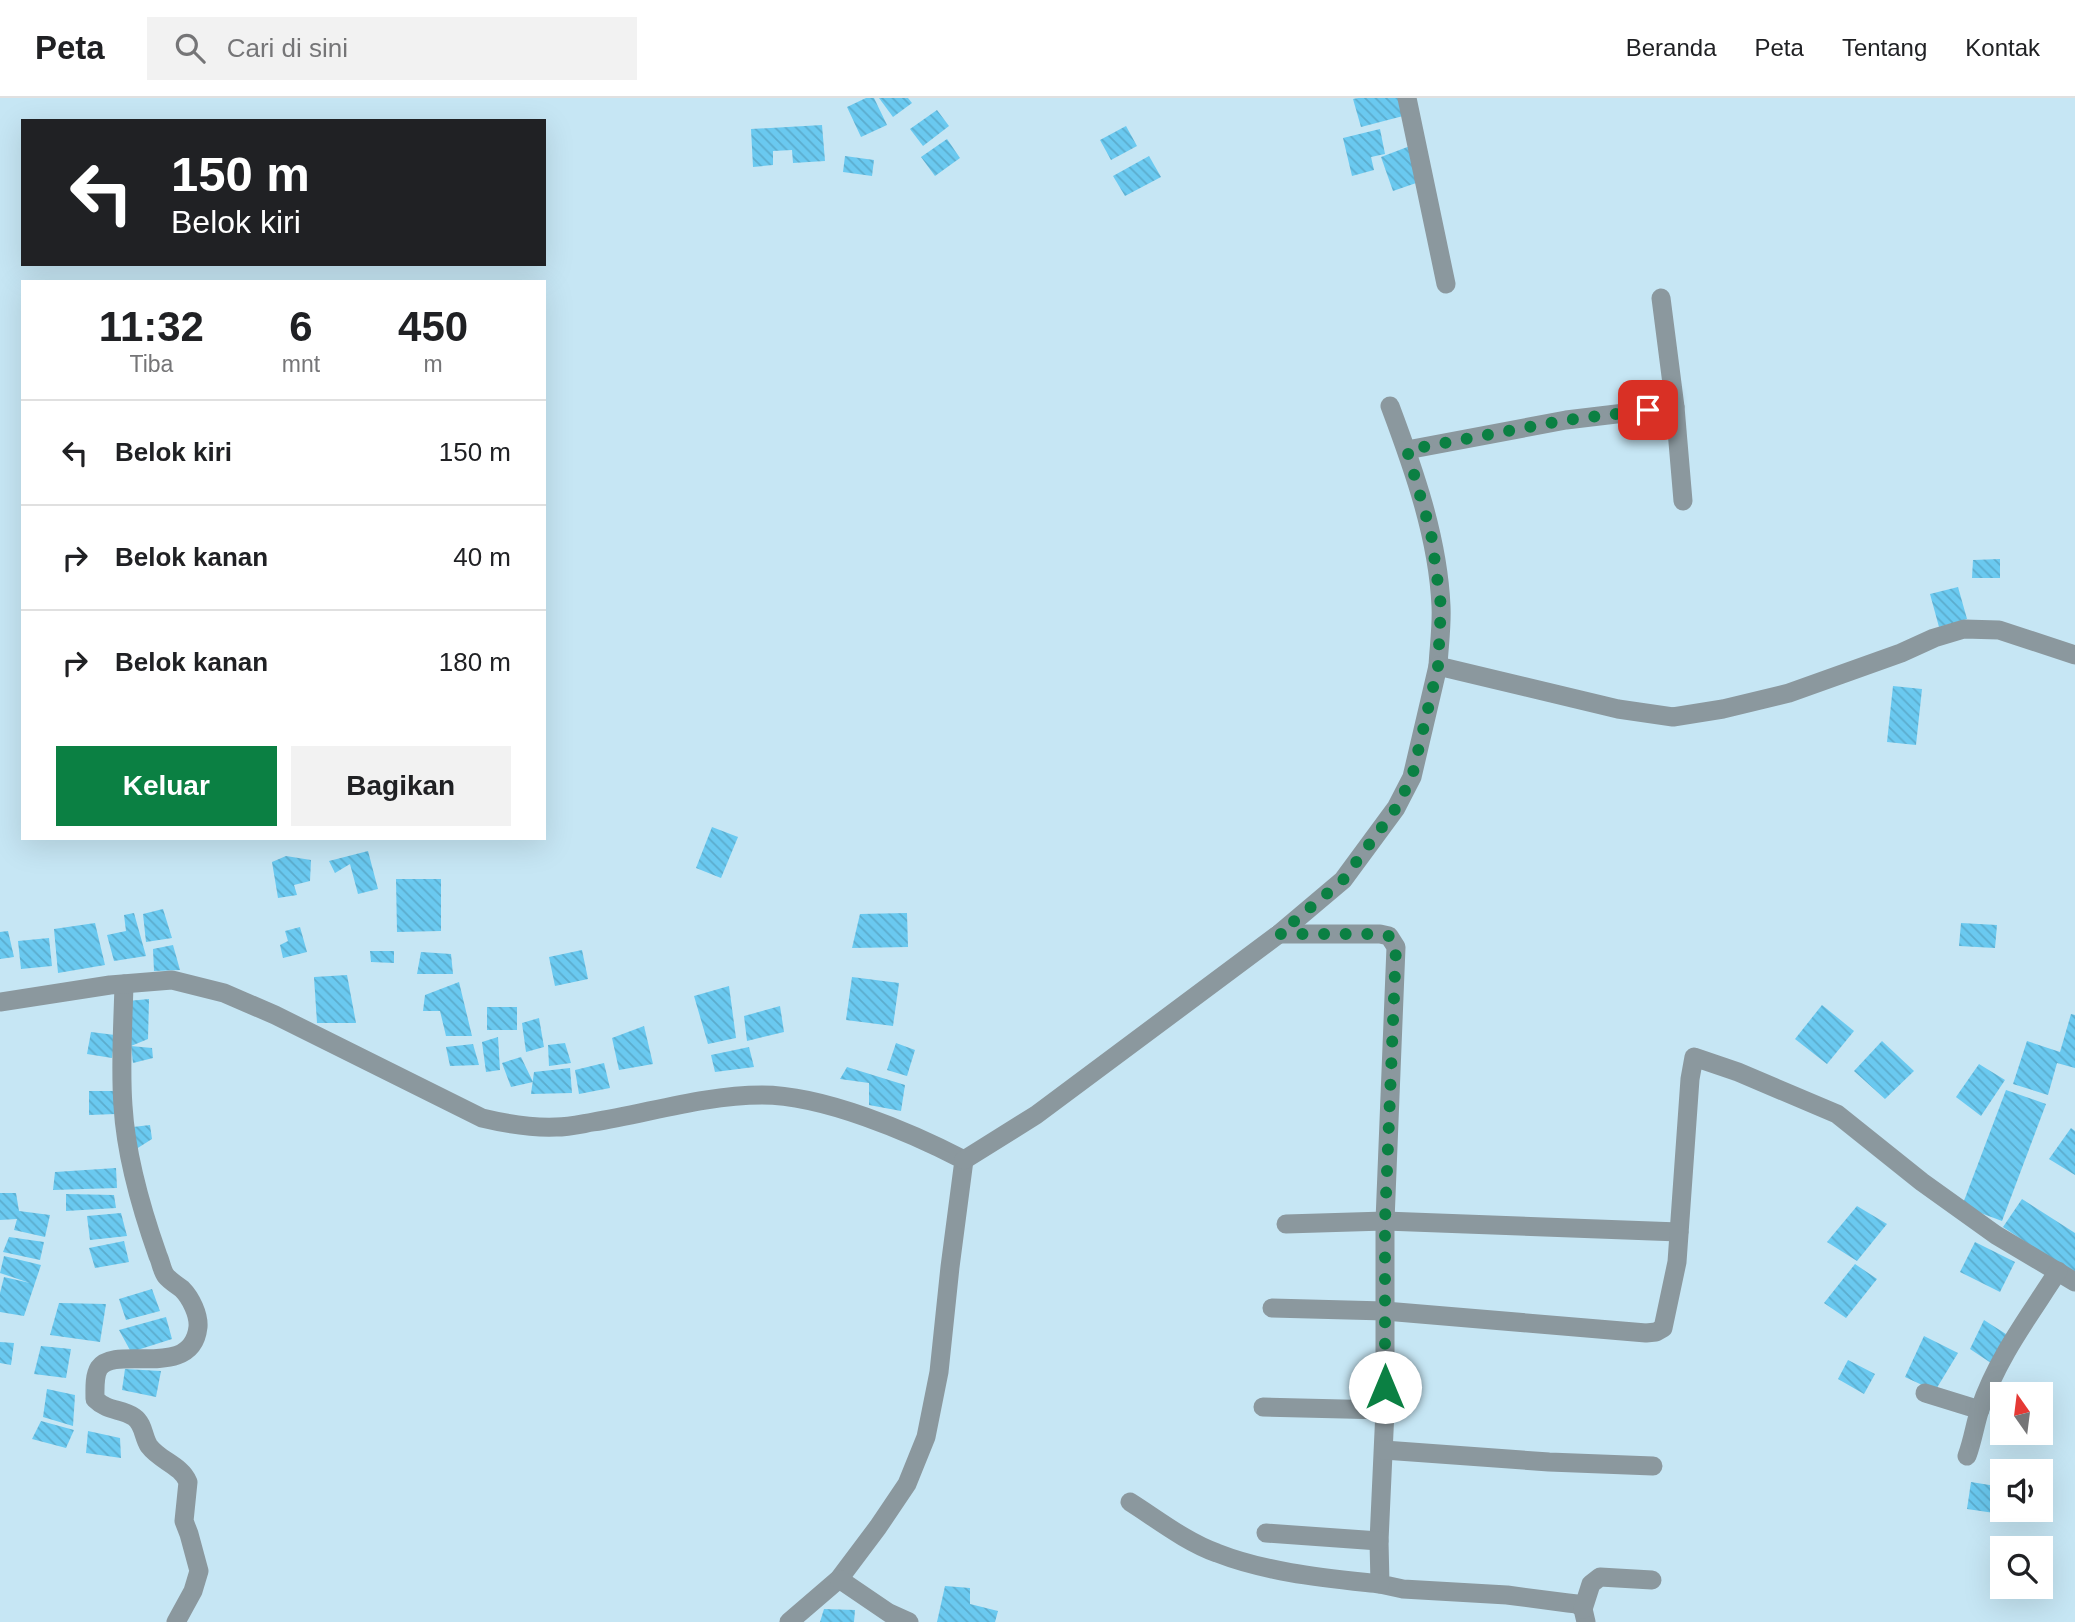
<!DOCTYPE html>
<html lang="id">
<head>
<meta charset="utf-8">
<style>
	:root { --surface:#fff; --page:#f2f2f2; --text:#202124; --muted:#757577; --line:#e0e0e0; --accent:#0b8043 }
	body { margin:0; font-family:Arial,sans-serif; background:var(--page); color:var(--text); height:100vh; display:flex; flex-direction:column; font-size:26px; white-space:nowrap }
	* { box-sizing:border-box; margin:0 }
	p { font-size:23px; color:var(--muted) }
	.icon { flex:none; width:38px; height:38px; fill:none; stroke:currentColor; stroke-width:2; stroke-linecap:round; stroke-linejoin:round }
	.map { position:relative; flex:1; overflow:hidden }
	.sheet { position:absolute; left:21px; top:182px; width:525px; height:560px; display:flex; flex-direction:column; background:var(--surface); border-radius:0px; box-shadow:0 7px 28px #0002 }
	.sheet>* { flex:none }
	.guide { position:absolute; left:21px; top:21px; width:525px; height:147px; border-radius:0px; box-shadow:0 7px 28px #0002; background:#202124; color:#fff; overflow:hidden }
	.needle { width:46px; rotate:346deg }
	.tools { position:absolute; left:1990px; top:1284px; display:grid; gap:14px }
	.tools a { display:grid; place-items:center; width:63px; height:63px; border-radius:0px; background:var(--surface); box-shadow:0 7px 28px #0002; font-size:35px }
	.pin { position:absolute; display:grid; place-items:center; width:60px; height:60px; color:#fff; margin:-30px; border-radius:14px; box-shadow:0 4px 10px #0006 }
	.me { position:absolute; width:77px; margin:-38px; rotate:0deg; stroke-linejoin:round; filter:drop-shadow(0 0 5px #0008) }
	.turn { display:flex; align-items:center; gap:24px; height:147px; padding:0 35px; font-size:32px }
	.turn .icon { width:91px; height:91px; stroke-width:2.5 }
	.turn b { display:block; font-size:49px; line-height:60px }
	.eta { display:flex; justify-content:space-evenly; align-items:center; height:119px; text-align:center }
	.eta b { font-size:42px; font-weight:700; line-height:49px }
	.action { display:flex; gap:14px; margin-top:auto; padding:14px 35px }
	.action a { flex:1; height:80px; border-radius:0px; background:var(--accent); color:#fff; font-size:28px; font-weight:700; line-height:80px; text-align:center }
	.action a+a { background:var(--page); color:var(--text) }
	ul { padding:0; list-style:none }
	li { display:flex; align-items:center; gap:21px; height:105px; padding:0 35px; border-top:2px solid var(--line) }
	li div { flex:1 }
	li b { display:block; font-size:26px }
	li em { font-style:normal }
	header { display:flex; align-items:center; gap:42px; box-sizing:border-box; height:98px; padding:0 35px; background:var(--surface); border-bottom:2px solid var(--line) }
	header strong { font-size:33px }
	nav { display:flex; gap:38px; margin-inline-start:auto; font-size:24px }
	.search { width:490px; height:63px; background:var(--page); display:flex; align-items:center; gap:18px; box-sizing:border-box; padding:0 24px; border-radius:0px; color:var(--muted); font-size:26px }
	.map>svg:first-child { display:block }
</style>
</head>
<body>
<header>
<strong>Peta</strong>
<div class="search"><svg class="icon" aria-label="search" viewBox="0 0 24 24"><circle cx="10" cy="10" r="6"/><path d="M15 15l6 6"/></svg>Cari di sini</div>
<nav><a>Beranda</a><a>Peta</a><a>Tentang</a><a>Kontak</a></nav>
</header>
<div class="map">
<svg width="2075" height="1524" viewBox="0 0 2075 1524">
	<defs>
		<pattern id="building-back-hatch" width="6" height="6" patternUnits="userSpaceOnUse" patternTransform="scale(1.75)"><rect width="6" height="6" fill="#6ac9f0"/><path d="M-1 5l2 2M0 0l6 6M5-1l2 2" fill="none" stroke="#5baccd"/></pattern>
	</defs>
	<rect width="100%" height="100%" fill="#c6e6f4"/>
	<g fill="url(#building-back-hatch)">
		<polygon points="866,0 874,0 887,27 861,39 847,9"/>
		<polygon points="879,0 908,0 912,5 893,19"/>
		<polygon points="1358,0 1402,0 1407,17 1361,29 1353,1"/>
		<polygon points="937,12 949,28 923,48 910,31"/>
		<polygon points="822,27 825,63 793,65 792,52 773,53 773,67 753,69 751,31"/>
		<polygon points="1126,28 1137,48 1111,62 1100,42"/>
		<polygon points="1380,31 1385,56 1371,59 1374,72 1352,78 1343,40"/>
		<polygon points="947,41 960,60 935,78 921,59"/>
		<polygon points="1410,48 1422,83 1393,93 1381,59"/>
		<polygon points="845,58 874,62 872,78 843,74"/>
		<polygon points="1149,58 1161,79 1125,98 1113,78"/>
		<polygon points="2000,461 2000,480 1972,480 1973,462"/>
		<polygon points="1958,489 1967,521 1939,529 1930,496"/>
		<polygon points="1893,588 1922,591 1916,647 1887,644"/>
		<polygon points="712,729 738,739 721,780 696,770"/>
		<polygon points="368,753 378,791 358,796 350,766 335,775 329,763"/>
		<polygon points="286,758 311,762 310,783 294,787 297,797 278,800 272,764"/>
		<polygon points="396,781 441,781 441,833 397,834"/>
		<polygon points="163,811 172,840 146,844 143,816"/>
		<polygon points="134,815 146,858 114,863 107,837 126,833 124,817"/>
		<polygon points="907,815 908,849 852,850 860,816"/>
		<polygon points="95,825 105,867 58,875 54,831"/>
		<polygon points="1961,825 1997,827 1995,850 1959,848"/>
		<polygon points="300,829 307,854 283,860 280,847 288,843 285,833"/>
		<polygon points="8,833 14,859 0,861 0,834"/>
		<polygon points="49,840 52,868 21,871 18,843"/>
		<polygon points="173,847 180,872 154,873 153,851"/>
		<polygon points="582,852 588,881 555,888 549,859"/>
		<polygon points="370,853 394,853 394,865 371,864"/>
		<polygon points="421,854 451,856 453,876 417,876"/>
		<polygon points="347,877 356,925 317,925 314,879"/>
		<polygon points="852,879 899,885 893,928 846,922"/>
		<polygon points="459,884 472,938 446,938 440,913 423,913 425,897"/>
		<polygon points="729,888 736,940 708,946 694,898"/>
		<polygon points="149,901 148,941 131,948 152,950 153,960 133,965 131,948 128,903"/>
		<polygon points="1822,907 1854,933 1827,966 1795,941"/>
		<polygon points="780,908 784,934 747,943 744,918"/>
		<rect x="487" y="909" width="30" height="23"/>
		<polygon points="2071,916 2075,917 2075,970 2057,965 2048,997 2013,986 2027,943 2060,954"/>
		<polygon points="539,920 544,949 526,954 522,925"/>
		<polygon points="644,928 653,966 619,972 612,940"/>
		<polygon points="91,934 115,937 112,960 87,956"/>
		<polygon points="498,939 500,972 486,974 482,944"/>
		<polygon points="1882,943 1914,973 1885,1001 1854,973"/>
		<polygon points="565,945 571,965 549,968 548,947"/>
		<polygon points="896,945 915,952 907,978 887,972"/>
		<polygon points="473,946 479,967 450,968 446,949"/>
		<polygon points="749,949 754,969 715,974 711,957"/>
		<polygon points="521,959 533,984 511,989 502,965"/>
		<polygon points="604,965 610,990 579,996 575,972"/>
		<polygon points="1979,966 2005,982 1981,1018 1956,999"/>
		<polygon points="847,969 905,987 901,1013 869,1007 869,985 840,981"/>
		<polygon points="570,970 572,995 531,996 534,974"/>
		<polygon points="2006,992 2046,1006 2002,1123 1962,1108"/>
		<polygon points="89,993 115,993 116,1016 89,1017"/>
		<polygon points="150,1027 152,1041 133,1053 133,1029"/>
		<polygon points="2071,1030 2075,1033 2075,1077 2049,1061"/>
		<polygon points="116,1070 117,1090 53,1092 55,1074"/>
		<polygon points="0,1095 16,1095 19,1113 50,1117 45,1139 14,1132 17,1121 0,1122"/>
		<polygon points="66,1096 114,1097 116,1110 66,1113"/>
		<polygon points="2022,1101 2075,1135 2075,1177 2003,1129"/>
		<polygon points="1857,1108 1887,1126 1857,1163 1827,1144"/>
		<polygon points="121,1115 127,1138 90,1142 87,1118"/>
		<polygon points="9,1139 44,1144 40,1162 3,1154"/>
		<polygon points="124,1143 129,1164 95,1170 89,1150"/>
		<polygon points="1975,1144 2015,1164 2000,1194 1960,1174"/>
		<polygon points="4,1158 41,1167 24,1218 0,1214 0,1195 4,1179 30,1185 0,1175"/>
		<polygon points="1855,1166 1877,1181 1846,1220 1824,1205"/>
		<polygon points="152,1191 160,1213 126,1222 119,1201"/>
		<polygon points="59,1205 106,1206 100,1244 50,1237"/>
		<polygon points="166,1219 172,1241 131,1254 119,1232"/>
		<polygon points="1984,1222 2009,1238 1994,1267 1970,1251"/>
		<polygon points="1924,1238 1958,1255 1935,1293 1905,1279"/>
		<polygon points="0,1244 14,1245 11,1267 0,1265"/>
		<polygon points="41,1248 71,1251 66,1280 34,1276"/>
		<polygon points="1848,1262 1875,1276 1864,1296 1838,1281"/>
		<polygon points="125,1271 161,1273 156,1299 122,1292"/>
		<polygon points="47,1291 75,1297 73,1328 43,1319"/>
		<polygon points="41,1323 74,1332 66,1350 32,1341"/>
		<polygon points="88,1333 120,1340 121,1360 86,1355"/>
		<polygon points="1971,1384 2002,1389 2001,1416 1967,1411"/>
		<polygon points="945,1488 970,1490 970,1506 998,1513 995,1524 937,1524"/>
		<polygon points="824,1511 855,1512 854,1524 820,1524"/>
	</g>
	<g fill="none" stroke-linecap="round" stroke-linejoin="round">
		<g stroke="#8b989e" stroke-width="19">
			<polyline points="1407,0 1446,186"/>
			<polyline points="1661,200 1675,309 1683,403"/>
			<path d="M1390 308C1414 372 1438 440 1441 508 1442 528 1439 548 1438 568L1618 611 1673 619 1723 611 1789 595 1901 555 1934 540 1964 531 1999 532 2075 557"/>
			<polyline points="1407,352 1566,322 1675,309"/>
			<polyline points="1279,836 1380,836 1389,838 1396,849 1385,1123 1385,1312 1379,1443 1380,1486 1403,1491 1507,1497 1568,1505 1577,1506 1583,1511 1586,1524"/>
			<path d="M124 886C123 926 120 968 123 1008 126 1059 141 1110 158 1158 161 1164 162 1173 166 1178 170 1183 177 1187 182 1191 191 1200 199 1217 198 1229 192 1283 116 1246 99 1270 94 1278 95 1292 95 1301 108 1314 121 1310 134 1319 144 1326 143 1339 149 1348 160 1363 181 1367 188 1384L184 1423 189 1436 199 1473 193 1493 176 1524"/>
			<path d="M0 904 110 887 172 882 224 895 275 917 482 1020C507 1026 531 1030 556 1029 569 1029 581 1026 593 1024 649 1015 705 997 762 997 823 997 910 1034 964 1062L950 1169 939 1274 926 1339 907 1386 878 1429 839 1481 789 1524"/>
			<polyline points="964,1062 1036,1017 1279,836 1343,782 1396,710 1412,679 1438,568"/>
			<polyline points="1286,1126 1385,1123 1679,1134"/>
			<polyline points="1272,1210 1385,1213 1646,1235 1656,1234 1663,1230 1677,1164 1690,981 1694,959 1738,974 1837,1016 1922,1084 1996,1137 2075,1184"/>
			<polyline points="1925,1295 1980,1312"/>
			<polyline points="1263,1309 1385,1312"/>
			<polyline points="1384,1352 1549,1364 1653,1368"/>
			<path d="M1967 1358C1973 1342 1975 1326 1980 1311 1997 1260 2030 1217 2058 1173"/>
			<path d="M1130 1404C1157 1421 1186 1444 1217 1455 1268 1475 1326 1480 1380 1486"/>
			<polyline points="1266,1435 1379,1443"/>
			<polyline points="839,1481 889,1515 909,1524"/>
			<polyline points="1583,1511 1591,1486 1600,1479 1652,1482"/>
		</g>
	</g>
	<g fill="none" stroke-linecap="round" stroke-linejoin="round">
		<polyline stroke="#0b8043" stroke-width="12" stroke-dasharray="0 21.6" points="1385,1289 1385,1123 1396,849 1389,838 1380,836 1279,836 1343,782 1396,710 1412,679 1438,568 1441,508 1431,435 1407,352 1566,322 1648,312"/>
	</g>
</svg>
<div class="tools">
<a><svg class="needle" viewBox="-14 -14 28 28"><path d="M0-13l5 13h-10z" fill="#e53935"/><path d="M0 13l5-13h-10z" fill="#757577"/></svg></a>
<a><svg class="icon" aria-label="sound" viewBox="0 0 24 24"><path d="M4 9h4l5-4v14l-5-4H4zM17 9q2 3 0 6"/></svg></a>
<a><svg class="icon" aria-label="search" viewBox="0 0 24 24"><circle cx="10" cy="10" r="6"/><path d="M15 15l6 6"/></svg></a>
</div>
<div class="pin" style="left:1648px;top:312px;background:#d93025"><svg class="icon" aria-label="arrive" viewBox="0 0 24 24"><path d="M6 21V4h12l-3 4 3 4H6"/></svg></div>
<svg class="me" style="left:1385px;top:1289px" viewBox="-20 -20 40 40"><circle r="19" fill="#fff"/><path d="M0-13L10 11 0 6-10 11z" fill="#0b8043"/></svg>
<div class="guide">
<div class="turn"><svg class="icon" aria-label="left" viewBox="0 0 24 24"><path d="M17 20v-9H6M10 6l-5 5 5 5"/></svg><div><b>150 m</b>Belok kiri</div></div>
</div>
<section class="sheet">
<div class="eta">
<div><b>11:32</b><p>Tiba</p></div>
<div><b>6</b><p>mnt</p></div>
<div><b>450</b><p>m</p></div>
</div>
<ul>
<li><svg class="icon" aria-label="left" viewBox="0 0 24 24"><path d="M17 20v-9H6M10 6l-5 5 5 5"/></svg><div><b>Belok kiri</b></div><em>150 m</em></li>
<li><svg class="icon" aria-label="right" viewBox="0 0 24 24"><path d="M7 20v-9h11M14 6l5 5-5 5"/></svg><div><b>Belok kanan</b></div><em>40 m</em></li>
<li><svg class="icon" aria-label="right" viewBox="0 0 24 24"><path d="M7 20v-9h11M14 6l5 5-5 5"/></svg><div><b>Belok kanan</b></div><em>180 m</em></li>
</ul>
<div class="action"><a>Keluar</a><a>Bagikan</a></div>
</section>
</div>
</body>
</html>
